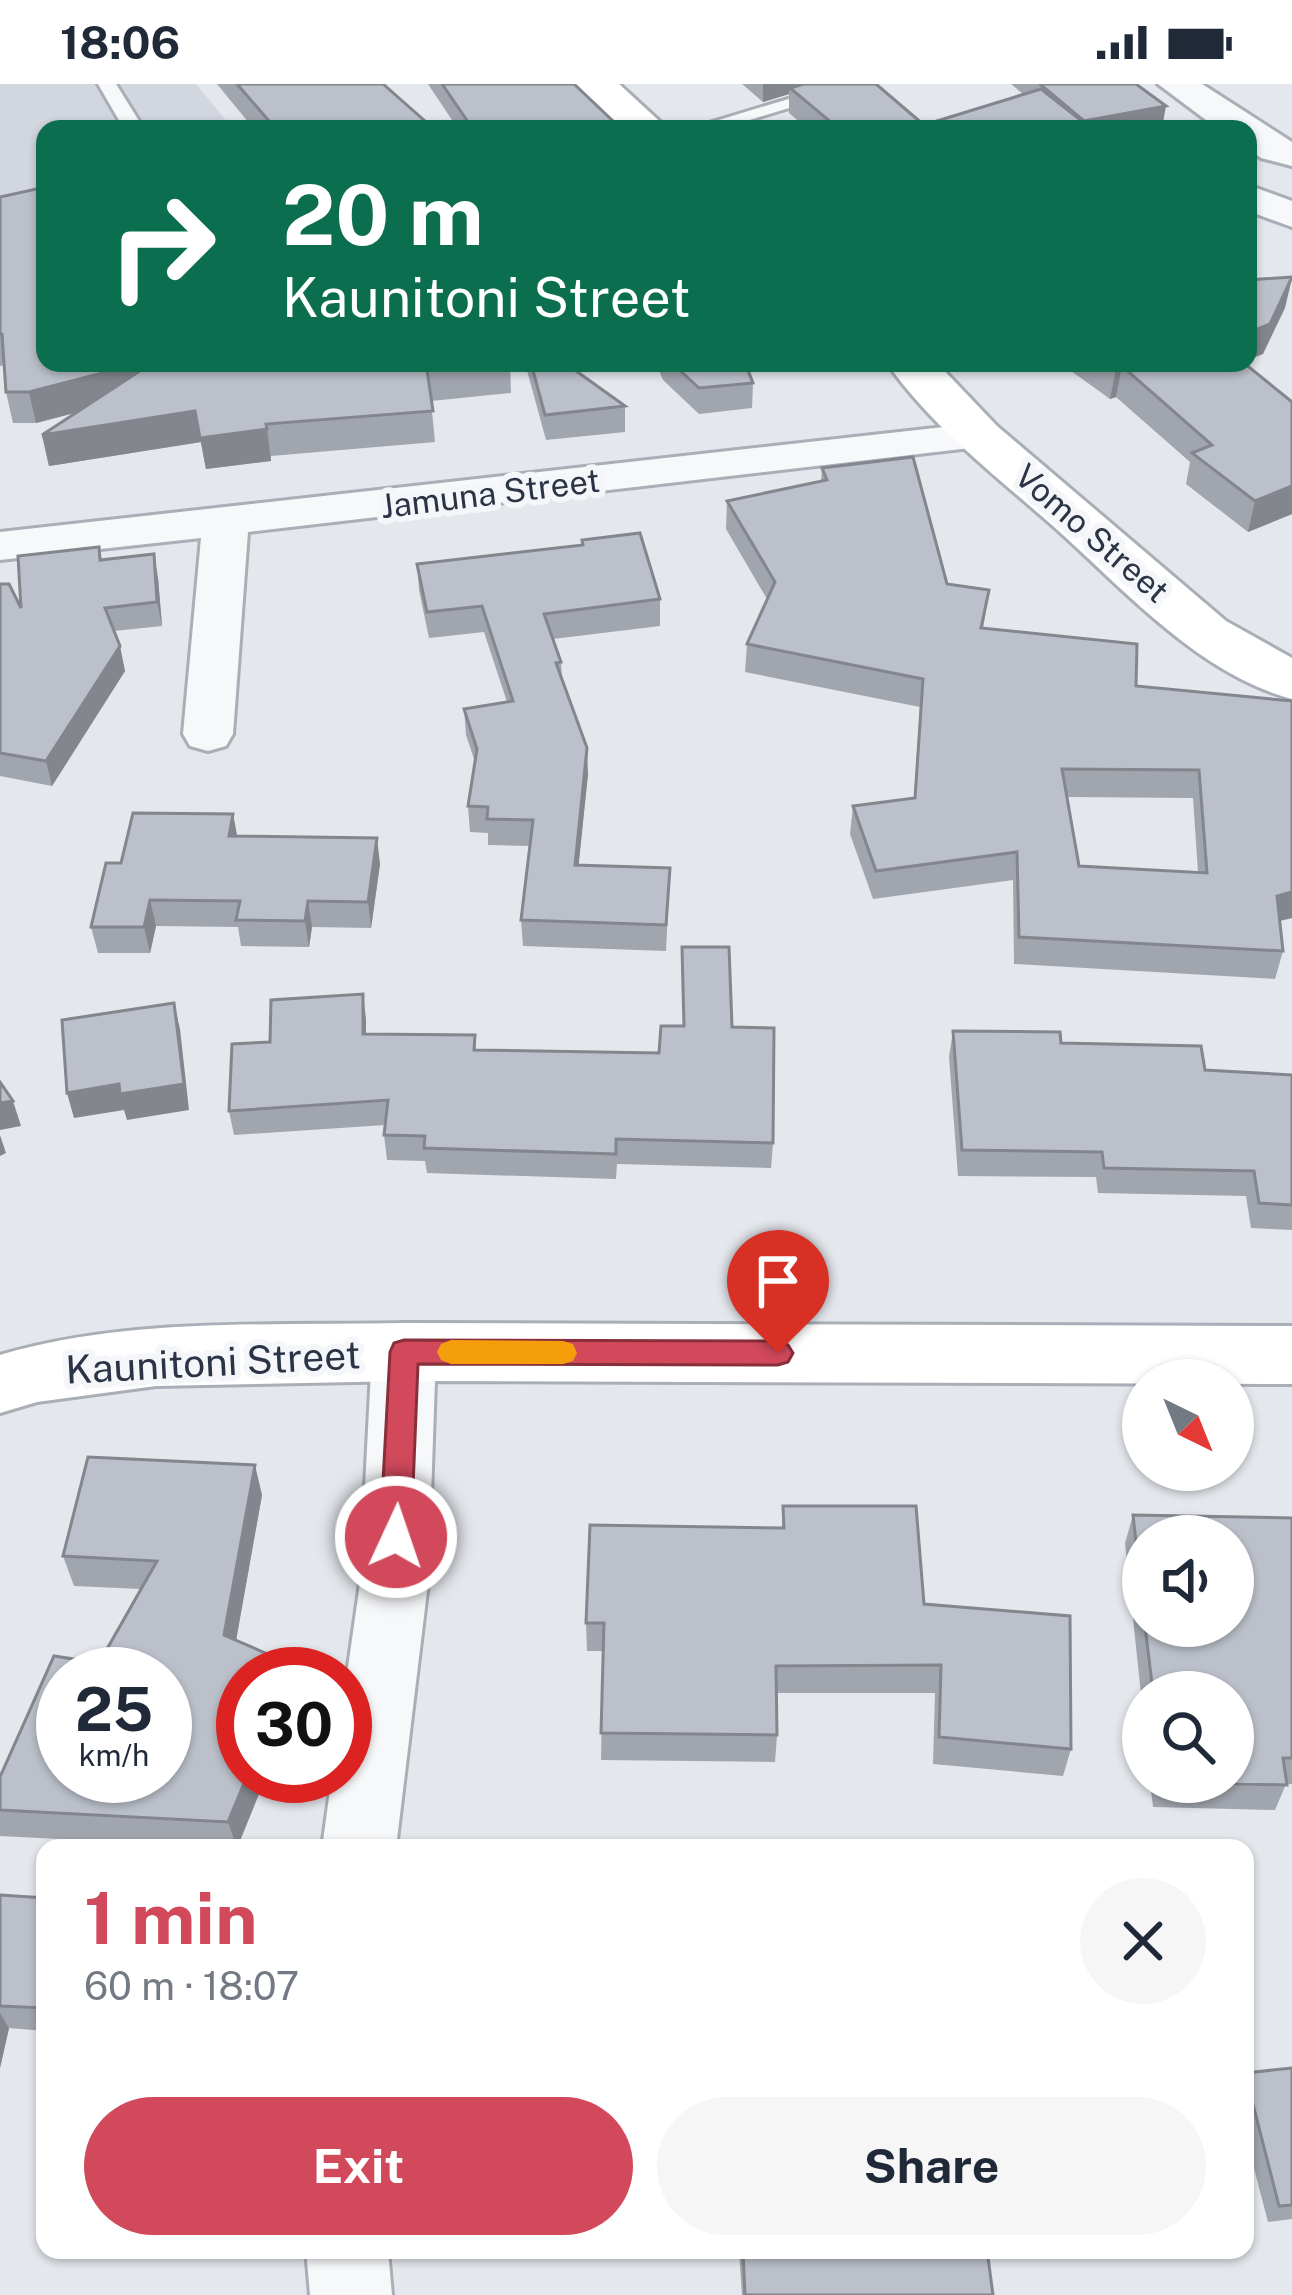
<!DOCTYPE html>
<html lang="en">
<head>
<meta charset="utf-8">
<style>
	:root { --surface:#fff; --page:#f6f6f7; --text:#1f2937; --muted:#747a83; --accent:#d1495b }
	body { margin:0; font-family:"Public Sans",sans-serif; background:var(--page); color:var(--text); height:100vh; display:flex; flex-direction:column; font-size:45px; white-space:nowrap }
	* { box-sizing:border-box; margin:0 }
	p { font-size:39px; color:var(--muted) }
	.icon { flex:none; width:66px; height:66px; fill:none; stroke:currentColor; stroke-width:2; stroke-linecap:round; stroke-linejoin:round }
	.map { position:relative; flex:1; overflow:hidden }
	.details { position:absolute; left:36px; top:1755px; width:1218px; height:420px; display:flex; flex-direction:column; background:var(--surface); border-radius:24px; box-shadow:0 3px 9px #0004 }
	.details>* { flex:none }
	.banner { position:absolute; left:36px; top:36px; width:1221px; height:252px; border-radius:24px; box-shadow:0 3px 9px #0004; background:#0b6e4f; color:#fff; overflow:hidden }
	.needle { width:78px; rotate:137deg }
	.controls { position:absolute; left:1122px; top:1275px; display:grid; gap:24px }
	.controls a { display:grid; place-items:center; width:132px; height:132px; border-radius:50%; background:var(--surface); box-shadow:0 3px 9px #0004; font-size:60px }
	.speed { position:absolute; left:36px; top:1563px; display:flex; gap:24px; font-size:60px; font-weight:700; text-align:center }
	.speed>* { display:grid; place-content:center; width:156px; height:156px; border-radius:50%; background:var(--surface); box-shadow:0 3px 9px #0004; line-height:1 }
	.speed small { font-size:30px; font-weight:400 }
	.speed .limit { border:18px solid #d22; background:#fff; color:#111 }
	.pin { position:absolute; display:grid; place-items:center; width:102px; height:102px; color:#fff; margin:-123px -51px; border-radius:50% 50% 50% 0; rotate:-45deg; box-shadow:0 0 12px #0007 }
	.pin .icon { rotate:45deg }
	.me { position:absolute; width:132px; margin:-66px; rotate:3deg; stroke-linejoin:round; filter:drop-shadow(0 0 9px #0008) }
	.turn { display:flex; align-items:center; gap:42px; height:252px; padding:0 48px; font-size:54px }
	.turn .icon { width:156px; height:156px; stroke-width:2.5 }
	.turn b { display:block; font-size:84px; line-height:102px }
	.round { display:grid; place-items:center; flex:none; width:126px; height:126px; border-radius:63px; background:var(--page) }
	.summary { display:flex; align-items:center; justify-content:space-between; height:204px; padding:0 48px }
	h1 { font-size:72px; font-weight:700; line-height:90px; color:var(--accent) }
	.action { display:flex; gap:24px; margin-top:auto; padding:24px 48px }
	.action a { flex:1; height:138px; border-radius:72px; background:var(--accent); color:#fff; font-size:48px; font-weight:700; line-height:138px; text-align:center }
	.action a+a { background:var(--page); color:var(--text) }
	.status { display:flex; justify-content:space-between; align-items:center; height:84px; padding:0 60px; background:var(--surface); direction:ltr }
	.status svg { height:33px; fill:currentColor }
	.map>svg:first-child { display:block }
</style>
</head>
<body>
<div class="status"><b>18:06</b><svg viewBox="0 0 49 12"><path d="M0 12V9h3v3zM5 12V6h3v6zM10 12V3h3v9zM15 12V0h3v12zM26 1h20v11H26zM47 4h2v5h-2z"/></svg></div>
<div class="map">
<svg width="1292" height="2211" viewBox="0 0 1292 2211">
	<rect width="100%" height="100%" fill="#e4e7ec"/>
	<polygon fill="#d2d6de" points="0,0 196,0 233,45 45,45 45,211 0,223"/>
	<g fill="none" stroke-linecap="round" stroke-linejoin="round">
		<g stroke="#a9aeb7" stroke-width="6">
			<g id="lane">
				<polygon points="98,0 116,0 144,45 124,45"/>
				<polygon points="838,0 868,0 720,45 689,45"/>
			</g>
		</g>
		<g stroke="#a9aeb7" stroke-width="6">
			<g id="street">
				<polygon points="1158,0 1202,0 1292,58 1292,82 1261,74 1248,65 1248,45 1218,45"/>
				<polygon points="1248,101 1292,117 1292,143 1248,127"/>
				<polygon points="980,339 996,343 1002,352 996,361 248,448 233,650 226,662 208,667 190,662 183,650 201,454 0,476 0,448"/>
				<polygon points="404,1242 426,1250 436,1268 428,1499 396,1764 322,1764 332,1692 345,1692 345,1604 360,1499 372,1268 382,1250"/>
				<polygon points="306,2166 388,2166 392,2211 310,2211"/>
			</g>
		</g>
		<g stroke="#a9aeb7" stroke-width="6">
			<g id="secondary">
				<polygon points="573,0 619,0 668,45 622,45"/>
				<path d="M887 279H937L997 342 1226 537 1292 574V615C1198 590 1123 504 1053 442 996 392 931 342 887 279Z"/>
				<path d="M404 1239 1292 1242V1300L404 1297 156 1302 37 1318 0 1329V1271C129 1233 270 1242 404 1239Z"/>
			</g>
		</g>
		<use href="#lane" fill="#f7f8fa" fill-rule="evenodd"/>
		<use href="#street" fill="#f7f8fa" fill-rule="evenodd"/>
		<use href="#secondary" fill="#fff" fill-rule="evenodd"/>
	</g>
	<g fill="#a1a5ae" fill-rule="evenodd">
		<polygon points="217,0 383,0 434,45 254,45"/>
		<polygon points="428,0 574,0 614,38 614,45 458,45"/>
		<polygon points="742,0 876,0 924,41 1023,10 1011,0 1136,0 1162,44 808,45 789,29 789,10 763,18"/>
		<polygon points="0,113 45,279 510,279 511,309 431,317 435,358 271,372 271,377 206,385 201,358 49,382 42,351 75,329 36,339 13,339 6,308 4,281 0,282"/>
		<polygon points="525,279 565,279 625,322 625,348 546,356"/>
		<polygon points="656,279 770,279 770,288 747,285 753,299 752,324 699,330 663,296"/>
		<polygon points="1060,279 1244,279 1292,318 1292,430 1248,448 1186,400 1190,378 1116,313 1110,315"/>
		<path d="M822 384 947 500 989 506 983 545 1136 602 1292 617V834L1280 837 1283 867 1275 895 1014 880 1013 796 873 815 850 750 853 722 914 714 920 623 745 588 747 560 767 515 726 445 727 417 821 398ZM1067 713 1193 714 1198 788 1079 782Z"/>
		<polygon points="582,456 660,515 660,542 553,555 561,578 562,596 588,690 578,781 670,784 666,867 523,862 521,836 530,762 488,761 488,749 470,748 468,722 475,678 466,651 464,625 507,618 484,548 429,554 419,506 417,480 582,461"/>
		<polygon points="99,463 102,476 158,494 162,542 114,547 125,587 52,702 0,692 0,500 21,524"/>
		<polygon points="233,730 237,753 380,780 371,844 312,843 309,863 241,862 238,843 156,842 150,869 98,869 91,843 121,779"/>
		<polygon points="682,863 732,943 773,1059 771,1084 617,1080 616,1095 427,1089 425,1077 387,1076 384,1051 385,1041 234,1051 229,1027 270,958 363,910 366,950 475,951 476,966 659,969 683,942"/>
		<polygon points="953,947 1061,959 1205,986 1292,991 1292,1146 1251,1144 1246,1112 1098,1109 1096,1093 958,1092 949,973"/>
		<polygon points="262,1411 236,1556 302,1585 303,1590 243,1590 243,1692 264,1692 265,1695 237,1764 0,1752 0,1693 99,1579 141,1505 74,1502 63,1472"/>
		<polygon points="783,1422 924,1520 1071,1665 1063,1692 933,1680 935,1609 776,1609 777,1651 775,1678 601,1676 603,1567 587,1567 586,1539 782,1444"/>
		<path d="M1133 1431 1292 1434V1700H1286L1275 1726 1153 1723 1150 1698H1233V1608H1143V1629L1125 1459ZM1143 1452 1233 1542H1143Z"/>
		<polygon points="0,1811 45,1814 45,1947 9,1944 0,1984"/>
		<polygon points="1292,1984 1292,2135 1268,2138 1245,2050 1245,1989"/>
		<polygon points="739,2166 987,2166 993,2211 742,2211"/>
	</g>
	<g fill="#83868d">
		<polygon points="763,0 825,0 790,4 789,10 763,18"/>
		<polygon points="1166,22 1162,44 1083,45 1084,37"/>
		<polygon points="1292,194 1285,224 1263,270 1248,276 1248,249"/>
		<polygon points="141,279 160,279 164,305 36,339 29,308"/>
		<polygon points="1122,282 1116,313 1110,315 1116,285"/>
		<polygon points="195,327 201,358 49,382 42,351"/>
		<polygon points="267,345 271,377 206,385 200,354"/>
		<polygon points="1292,402 1292,430 1248,448 1255,417"/>
		<polygon points="154,470 158,494 162,542 157,518"/>
		<polygon points="120,562 125,587 52,702 46,677"/>
		<polygon points="587,664 588,690 576,807 575,781"/>
		<polygon points="233,730 238,756 229,752"/>
		<polygon points="377,754 380,780 371,844 368,818"/>
		<polygon points="1292,808 1292,834 1269,839 1277,812"/>
		<polygon points="150,816 156,842 150,869 144,843"/>
		<polygon points="308,817 312,843 309,863 305,837"/>
		<polygon points="363,910 366,935 366,975 363,950"/>
		<polygon points="174,919 180,945 189,1026 127,1036 124,1026 74,1034 67,1009"/>
		<polygon points="13,1017 21,1042 0,1046 0,1019"/>
		<polygon points="0,1051 6,1069 0,1072"/>
		<polygon points="255,1381 262,1411 232,1579 224,1551"/>
		<polygon points="247,1692 264,1692 265,1695 237,1764 228,1738"/>
		<polygon points="0,1929 9,1944 0,1984"/>
	</g>
	<g fill="#bbc0ca" stroke="#83868d" stroke-width="3" fill-rule="evenodd">
		<polygon points="237,0 383,0 434,45 276,45"/>
		<polygon points="442,0 574,0 614,38 606,45 473,45"/>
		<polygon points="804,0 876,0 924,41 1041,5 1092,45 839,45 790,4"/>
		<polygon points="1040,0 1136,0 1166,22 1084,37"/>
		<polygon points="45,103 45,279 141,279 29,308 6,308 2,250 0,250 0,113"/>
		<polygon points="1292,193 1270,240 1248,249 1248,196"/>
		<polygon points="152,279 498,279 427,286 433,327 266,340 267,345 200,354 195,327 42,351"/>
		<polygon points="531,279 565,279 625,322 545,331"/>
		<polygon points="672,279 745,279 753,299 699,304"/>
		<polygon points="1108,279 1244,279 1292,318 1292,402 1255,417 1192,369 1212,361 1122,282 1116,285"/>
		<path d="M913 373 947 500 989 506 981 544 1137 560 1136 602 1292 617V808L1277 812 1283 867 1019 853 1017 768 876 787 853 722 915 714 923 595 747 560 775 498 727 417 827 396 822 384ZM1062 685 1199 686 1207 789 1079 782Z"/>
		<polygon points="640,449 660,515 544,530 561,578 556,579 587,664 575,781 670,784 666,841 521,836 533,736 487,735 488,723 468,722 477,665 464,625 513,617 482,522 427,528 417,480 583,461 582,456"/>
		<polygon points="99,463 100,476 154,470 157,518 105,524 120,562 46,677 0,669 0,500 9,500 21,524 18,472"/>
		<polygon points="133,729 233,730 229,752 377,754 368,818 308,817 305,837 236,836 240,817 150,816 144,843 91,843 106,779 121,779"/>
		<polygon points="682,863 729,863 732,943 774,944 773,1059 616,1055 616,1070 424,1064 425,1052 384,1051 388,1016 229,1027 232,960 270,958 271,916 363,910 363,950 475,951 474,966 659,969 661,942 684,942"/>
		<polygon points="174,919 184,1000 120,1010 119,1000 67,1009 62,936"/>
		<polygon points="953,947 1060,948 1061,959 1201,962 1205,986 1292,991 1292,1121 1259,1119 1254,1087 1104,1084 1102,1068 962,1066"/>
		<polygon points="0,998 13,1017 0,1019"/>
		<path d="M88 1373 255 1381 224 1551 302 1585 297 1590H243L242 1662 243 1692H247L228 1738 0 1726V1693L54 1572 99 1579 157 1477 63 1472ZM63 1590H165V1692H63Z"/>
		<polygon points="783,1422 916,1422 924,1520 1070,1532 1071,1665 939,1653 941,1581 776,1582 777,1651 601,1649 604,1539 586,1539 590,1441 784,1444"/>
		<polygon points="1133,1431 1292,1434 1292,1674 1283,1674 1287,1701 1163,1698 1233,1698 1233,1608 1153,1608 1145,1542 1233,1542 1233,1452 1143,1452 1143,1520"/>
		<polygon points="0,1811 45,1814 45,1924 0,1922"/>
		<polygon points="1292,1984 1292,2121 1279,2122 1245,1989"/>
		<polygon points="743,2166 987,2166 993,2211 745,2211"/>
	</g>
	<polygon fill="#d1495b" stroke="#882f3b" stroke-width="3" points="404,1256 778,1257 788,1261 793,1269 788,1278 778,1281 418,1280 411,1453 406,1462 396,1466 385,1462 380,1453 390,1268 394,1259"/>
	<polygon fill="#f59e0b" points="451,1256 563,1257 573,1260 577,1269 573,1277 563,1280 451,1280 441,1276 437,1268 441,1260"/>
	<g text-anchor="middle" dominant-baseline="central" stroke-width="12" stroke-linejoin="round" paint-order="stroke">
		<g font-size="33" fill="#2b3445" stroke="#f4f6f9">
			<text transform="translate(490 409) rotate(-7)">Jamuna Street</text>
			<text transform="translate(1092 449) rotate(41)">Vomo Street</text>
		</g>
		<g font-size="39" fill="#2b3445" stroke="#f4f6f9">
			<text transform="translate(213 1278) rotate(-3)">Kaunitoni Street</text>
		</g>
	</g>
</svg>
<div class="controls">
<a><svg class="needle" viewBox="-14 -14 28 28"><path d="M0-13l5 13h-10z" fill="#e53935"/><path d="M0 13l5-13h-10z" fill="#747a83"/></svg></a>
<a><svg class="icon" aria-label="sound" viewBox="0 0 24 24"><path d="M4 9h4l5-4v14l-5-4H4zM17 9q2 3 0 6"/></svg></a>
<a><svg class="icon" aria-label="search" viewBox="0 0 24 24"><circle cx="10" cy="10" r="6"/><path d="M15 15l6 6"/></svg></a>
</div>
<div class="speed"><div>25<small>km/h</small></div><div class="limit">30</div></div>
<div class="pin" style="left:778px;top:1269px;background:#d93025"><svg class="icon" aria-label="arrive" viewBox="0 0 24 24"><path d="M6 21V4h12l-3 4 3 4H6"/></svg></div>
<svg class="me" style="left:396px;top:1453px" viewBox="-20 -20 40 40"><circle r="17" fill="#d1495b" stroke="#fff" stroke-width="3"/><path d="M0-11L8 9 0 5-8 9z" fill="#fff"/></svg>
<div class="banner">
<div class="turn"><svg class="icon" aria-label="right" viewBox="0 0 24 24"><path d="M7 20v-9h11M14 6l5 5-5 5"/></svg><div><b>20 m</b>Kaunitoni Street</div></div>
</div>
<section class="details">
<div class="summary"><div><h1>1 min</h1><p>60 m · 18:07</p></div><a class="round"><svg class="icon" aria-label="close" viewBox="0 0 24 24"><path d="M6 6l12 12M18 6L6 18"/></svg></a></div>
<div class="action"><a>Exit</a><a>Share</a></div>
</section>
</div>
</body>
</html>
